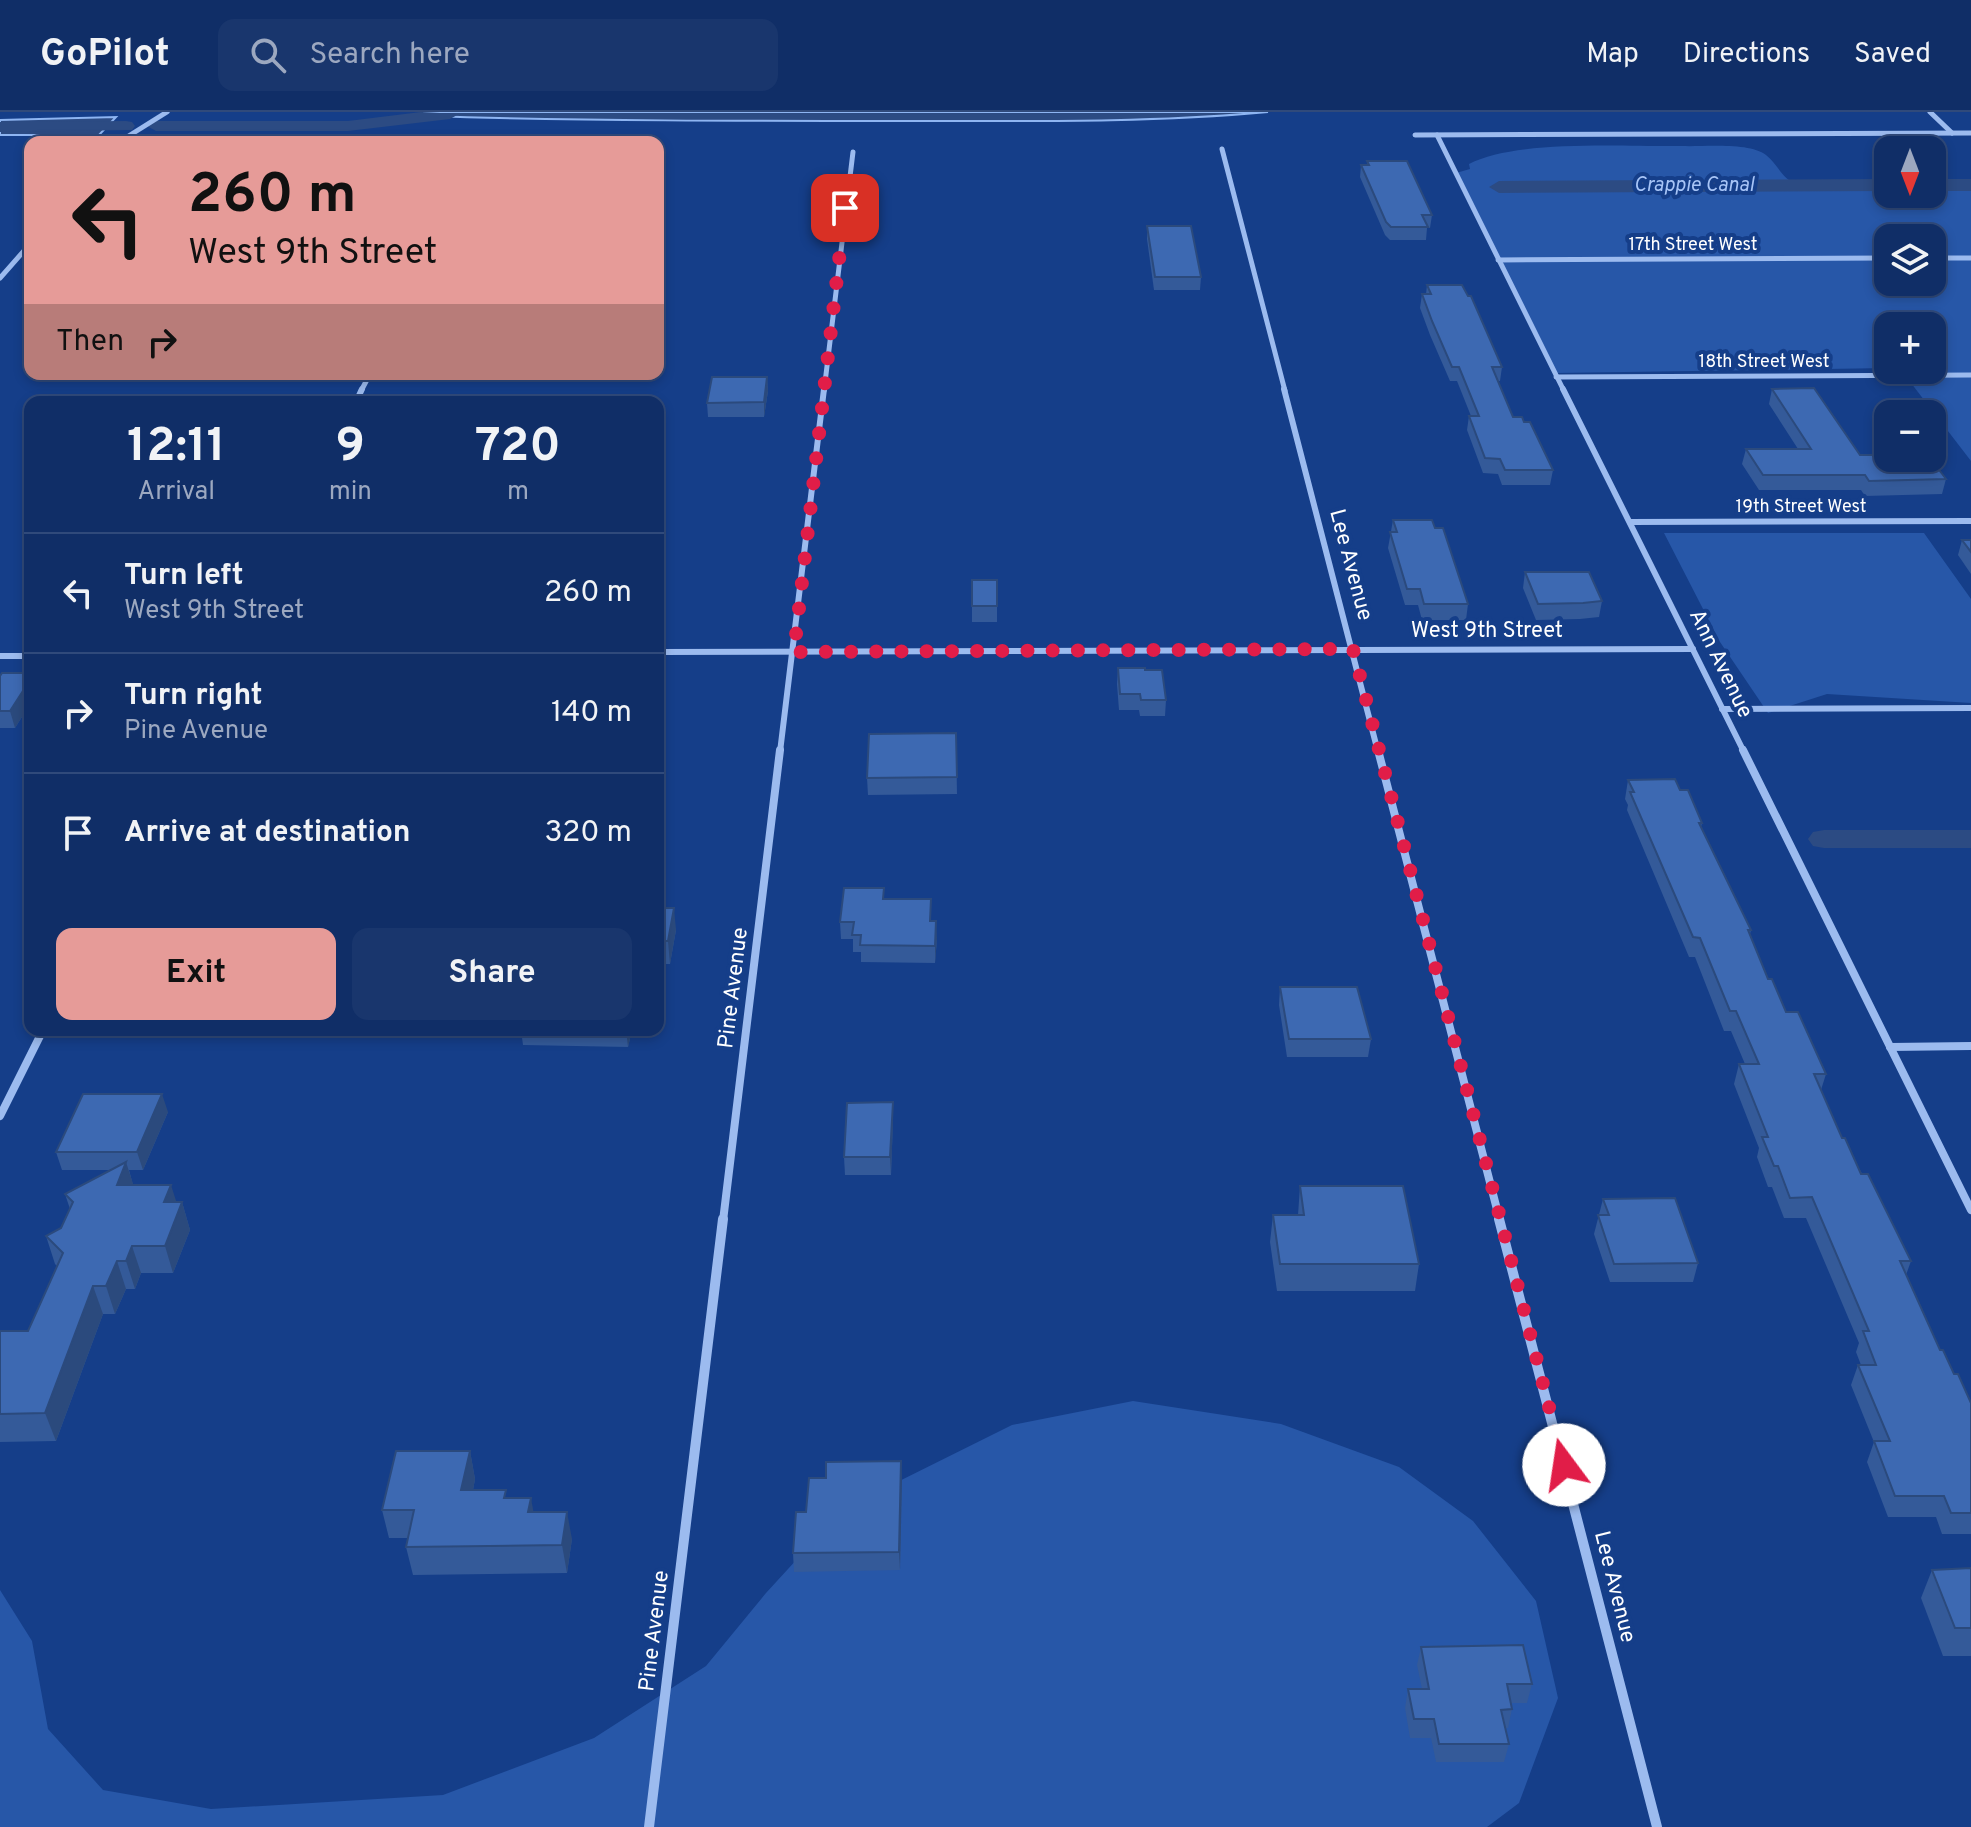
<!DOCTYPE html>
<html lang="en">
<head>
<meta charset="utf-8">
<style>
	:root { --surface:#102e67; --page:#19366d; --text:#f1f3f6; --muted:#9ca8c0; --line:#304a7b; --accent:#e69b98 }
	body { margin:0; font-family:Overpass,sans-serif; background:var(--page); color:var(--text); height:100vh; display:flex; flex-direction:column; font-size:30px; white-space:nowrap }
	* { box-sizing:border-box; margin:0 }
	p { font-size:26px; color:var(--muted) }
	.icon { flex:none; width:44px; height:44px; fill:none; stroke:currentColor; stroke-width:2; stroke-linecap:round; stroke-linejoin:round }
	.map { position:relative; flex:1; overflow:hidden }
	.sheet { position:absolute; left:24px; top:284px; width:640px; height:640px; display:flex; flex-direction:column; background:var(--surface); border-radius:16px; box-shadow:0 4px 12px #0003,0 0 0 2px var(--line) }
	.sheet>* { flex:none }
	.hud { position:absolute; left:24px; top:24px; width:640px; height:244px; border-radius:16px; box-shadow:0 4px 12px #0003,0 0 0 2px var(--line); background:#e69b98; color:#111; overflow:hidden }
	.needle { width:52px; rotate:180deg }
	.fabs { position:absolute; left:1874px; top:24px; display:grid; gap:16px }
	.fabs a { display:grid; place-items:center; width:72px; height:72px; border-radius:16px; background:var(--surface); box-shadow:0 4px 12px #0003,0 0 0 2px var(--line); font-size:40px }
	.pin { position:absolute; display:grid; place-items:center; width:68px; height:68px; color:#fff; margin:-34px; border-radius:16px; box-shadow:0 4px 12px #0006 }
	.me { position:absolute; width:88px; margin:-44px; rotate:346deg; stroke-linejoin:round; filter:drop-shadow(0 0 6px #0008) }
	.turn { display:flex; align-items:center; gap:28px; height:168px; padding:0 32px; font-size:36px }
	.turn .icon { width:104px; height:104px; stroke-width:2.5 }
	.turn b { display:block; font-size:56px; line-height:68px }
	.then { display:flex; align-items:center; height:76px; padding:0 32px; background:#0003; gap:16px; font-size:30px }
	.eta { display:flex; justify-content:space-evenly; align-items:center; height:136px; text-align:center }
	.eta b { font-size:48px; font-weight:700; line-height:56px }
	.action { display:flex; gap:16px; margin-top:auto; padding:16px 32px }
	.action a { flex:1; height:92px; border-radius:16px; background:var(--accent); color:#111; font-size:32px; font-weight:700; line-height:92px; text-align:center }
	.action a+a { background:var(--page); color:var(--text) }
	ul { padding:0; list-style:none }
	li { display:flex; align-items:center; gap:24px; height:120px; padding:0 32px; border-top:2px solid var(--line) }
	li div { flex:1 }
	li b { display:block; font-size:30px }
	li em { font-style:normal }
	header { display:flex; align-items:center; gap:48px; box-sizing:border-box; height:112px; padding:0 40px; background:var(--surface); border-bottom:2px solid var(--line) }
	header strong { font-size:38px }
	nav { display:flex; gap:44px; margin-inline-start:auto; font-size:28px }
	.search { width:560px; height:72px; background:var(--page); display:flex; align-items:center; gap:20px; box-sizing:border-box; padding:0 28px; border-radius:16px; color:var(--muted); font-size:30px }
	.map>svg:first-child { display:block }
</style>
</head>
<body>
<header>
<strong>GoPilot</strong>
<div class="search"><svg class="icon" aria-label="search" viewBox="0 0 24 24"><circle cx="10" cy="10" r="6"/><path d="M15 15l6 6"/></svg>Search here</div>
<nav><a>Map</a><a>Directions</a><a>Saved</a></nav>
</header>
<div class="map">
<svg width="1971" height="1715" viewBox="0 0 1971 1715">
	<rect width="100%" height="100%" fill="#153e89"/>
	<g fill="#2757a8" fill-rule="evenodd">
		<path d="M1682 34C1703 35 1749 30 1766 43 1779 53 1782 69 1799 72L1888 73V82H1932V73L1971 74V349L1901 258H1932V214H1888V256L1556 261 1456 61 1470 57 1469 52C1517 27 1625 35 1682 34ZM1888 126H1932V170H1888Z"/>
		<polygon points="1664,421 1924,421 1971,487 1971,591 1827,582 1768,601 1720,530"/>
		<polygon points="1133,1289 1281,1312 1399,1355 1473,1409 1536,1489 1558,1586 1519,1691 1487,1715 0,1715 0,1478 32,1529 48,1617 103,1678 211,1697 443,1683 594,1626 706,1554 766,1481 843,1397 1012,1313"/>
	</g>
	<g fill="#2c4b83" stroke="#8eb5f2" stroke-width="2">
		<path d="M424 0H1268C1147 11 1026 9 905 9 745 9 585 9 426 4Z"/>
		<polygon points="116,5 99,23 0,23 0,8"/>
	</g>
	<g fill="none" stroke-linecap="round" stroke-linejoin="round">
		<g fill="#2c4b83" fill-rule="evenodd">
			<polygon points="421,0 459,2 450,7 348,19 156,19 147,14 156,9 348,9"/>
			<polygon points="126,9 132,10 135,14 132,18 0,20 0,10"/>
			<polygon points="1888,67 1888,79 1499,81 1489,75 1499,69"/>
			<rect x="1932" y="67" width="39" height="12"/>
			<polygon points="1824,718 1971,718 1971,736 1824,736 1813,734 1808,727 1813,720"/>
		</g>
		<g stroke="#9cbbef" stroke-width="5">
			<polyline points="1930,0 1952,21"/>
			<polyline points="1415,23 1971,21"/>
			<polyline points="1437,23 1564,279"/>
			<polyline points="119,30 167,0"/>
			<polyline points="1222,37 1285,279"/>
			<polyline points="1932,146 1971,146"/>
			<polyline points="1498,148 1888,146"/>
			<polyline points="0,166 30,132"/>
			<polyline points="1556,265 1971,263"/>
			<polyline points="361,279 370,262"/>
			<polyline points="824,279 853,40"/>
		</g>
		<g stroke="#9cbbef" stroke-width="6">
			<polyline points="1284,277 1378,640"/>
			<polyline points="1563,277 1744,640"/>
			<polyline points="356,290 362,277"/>
			<polyline points="1630,410 1971,409"/>
			<polyline points="658,540 1693,537"/>
			<polyline points="0,544 30,544"/>
			<polyline points="1722,597 1971,596"/>
			<polyline points="780,640 824,277"/>
		</g>
		<g stroke="#9cbbef" stroke-width="8">
			<polyline points="1378,638 1500,1109"/>
			<polyline points="1743,638 1971,1098"/>
			<polyline points="1890,935 1971,934"/>
			<polyline points="0,1004 43,918"/>
			<polyline points="723,1109 780,638"/>
		</g>
		<g stroke="#9cbbef" stroke-width="10">
			<polyline points="1499,1107 1657,1715"/>
			<polyline points="649,1715 723,1107"/>
		</g>
	</g>
	<g fill="#345a99">
		<polygon points="1367,49 1432,103 1430,116 1427,116 1426,128 1390,128 1385,123 1360,65 1361,53 1367,53"/>
		<polygon points="1147,114 1201,165 1200,178 1154,178 1147,127"/>
		<polygon points="1427,173 1502,255 1500,269 1498,269 1513,305 1524,310 1553,358 1550,373 1502,373 1498,362 1483,361 1467,318 1469,304 1471,304 1457,269 1450,269 1430,223 1420,196 1422,182 1426,182"/>
		<polygon points="767,265 768,279 764,305 708,305 707,291"/>
		<polygon points="1772,277 1860,343 1946,367 1942,382 1865,384 1861,378 1759,378 1742,352 1746,337 1798,337 1769,292"/>
		<polygon points="1393,408 1435,416 1468,492 1466,508 1422,508 1418,493 1405,493 1388,436"/>
		<polygon points="1962,428 1971,428 1971,462 1958,443"/>
		<polygon points="1525,460 1602,489 1599,505 1580,507 1536,508 1523,476"/>
		<rect x="972" y="468" width="25" height="42"/>
		<polygon points="1118,556 1145,558 1166,588 1165,604 1140,604 1139,598 1119,598 1117,572"/>
		<polygon points="30,561 30,592 15,616 0,616 0,564"/>
		<polygon points="956,621 957,682 868,683 867,666"/>
		<polygon points="1628,668 1680,678 1702,711 1701,715 1751,818 1750,822 1768,867 1786,900 1826,962 1821,978 1842,1026 1911,1149 1906,1163 1940,1238 1971,1291 1971,1422 1942,1422 1936,1405 1888,1405 1867,1350 1874,1330 1851,1273 1858,1253 1861,1253 1856,1240 1859,1231 1806,1106 1784,1106 1772,1075 1768,1075 1757,1045 1759,1036 1734,972 1739,952 1745,952 1731,919 1724,919 1695,845 1689,845 1627,698 1628,693 1625,687"/>
		<polygon points="884,776 884,787 931,809 937,827 935,851 861,850 861,840 853,840 853,827 841,827 840,810"/>
		<polygon points="658,780 664,796 676,818 670,852 658,852"/>
		<polygon points="1280,875 1371,927 1368,945 1287,945 1279,893"/>
		<polygon points="521,918 632,918 628,935 523,933"/>
		<polygon points="893,990 893,1008 891,1063 845,1063 844,1045"/>
		<polygon points="168,1000 143,1058 129,1058 133,1073 176,1090 182,1090 190,1118 173,1161 141,1161 135,1177 126,1177 115,1202 103,1202 56,1329 0,1330 0,1219 28,1219 57,1154 55,1152 46,1124 61,1116 70,1097 65,1082 111,1058 62,1058 56,1040"/>
		<polygon points="1300,1074 1419,1152 1415,1179 1277,1179 1270,1130 1273,1103 1298,1103"/>
		<polygon points="1603,1087 1698,1151 1693,1170 1610,1170 1594,1122"/>
		<polygon points="470,1339 475,1367 473,1378 534,1400 572,1427 567,1461 413,1463 406,1435 408,1426 389,1426 382,1398"/>
		<polygon points="902,1368 900,1458 794,1460 793,1441 806,1400"/>
		<polygon points="1971,1456 1971,1544 1943,1544 1921,1486 1932,1458"/>
		<polygon points="1421,1535 1532,1572 1527,1591 1511,1591 1512,1597 1508,1616 1505,1616 1509,1632 1504,1650 1436,1650 1431,1626 1410,1626 1405,1596 1408,1577 1422,1577 1417,1553"/>
	</g>
	<g fill="#2b4a7d">
		<polygon points="767,265 768,279 764,305 764,290"/>
		<polygon points="30,568 30,592 15,616 10,599"/>
		<polygon points="662,780 665,803 659,796"/>
		<polygon points="674,796 676,818 670,852 668,829"/>
		<polygon points="936,809 937,827 935,851 935,834"/>
		<polygon points="626,918 632,918 628,935"/>
		<polygon points="162,982 168,1000 143,1058 137,1040"/>
		<polygon points="893,990 893,1008 891,1063 890,1045"/>
		<polygon points="126,1050 135,1078 117,1073"/>
		<polygon points="171,1073 179,1098 182,1090 190,1118 173,1161 165,1134 164,1090"/>
		<polygon points="132,1134 141,1161 135,1177 126,1149"/>
		<polygon points="117,1149 126,1177 115,1202 106,1174"/>
		<polygon points="93,1174 103,1202 56,1329 45,1301"/>
		<polygon points="470,1339 475,1367 468,1406 461,1378"/>
		<polygon points="901,1349 902,1368 900,1458 899,1440"/>
		<polygon points="531,1386 536,1414 528,1400"/>
		<polygon points="567,1400 572,1427 567,1461 562,1433"/>
	</g>
	<g fill="#3d69b2" stroke="#2b4a7d" stroke-width="2">
		<polygon points="1367,49 1407,49 1432,103 1422,103 1428,115 1391,115 1386,110 1361,53 1369,53"/>
		<polygon points="1147,114 1191,114 1201,165 1155,165"/>
		<polygon points="1427,173 1462,173 1468,184 1471,184 1502,255 1492,255 1513,305 1522,305 1524,310 1530,310 1553,358 1505,358 1500,347 1485,346 1469,304 1479,304 1459,255 1452,255 1432,209 1422,182 1431,182"/>
		<polygon points="712,265 767,265 764,290 707,291"/>
		<polygon points="1814,276 1860,343 1888,343 1888,346 1930,346 1946,367 1869,369 1865,363 1763,363 1746,337 1811,337 1772,277"/>
		<polygon points="1393,408 1432,408 1435,416 1443,416 1468,492 1424,492 1420,477 1407,477 1390,420 1397,420"/>
		<polygon points="1962,428 1971,428 1971,440"/>
		<polygon points="1525,460 1589,460 1602,489 1583,491 1538,492"/>
		<rect x="972" y="468" width="25" height="26"/>
		<polygon points="1118,556 1145,556 1145,558 1162,558 1166,588 1141,588 1140,582 1120,582"/>
		<polygon points="2,561 30,561 30,568 10,599 0,599 0,564"/>
		<polygon points="956,621 957,665 867,666 869,622"/>
		<polygon points="1675,667 1680,678 1688,678 1702,711 1699,711 1751,818 1748,818 1768,867 1772,867 1786,900 1798,900 1826,962 1814,962 1842,1026 1845,1026 1861,1062 1868,1062 1911,1149 1900,1149 1940,1238 1943,1238 1954,1262 1958,1262 1971,1291 1971,1401 1951,1401 1944,1384 1895,1384 1874,1329 1890,1329 1858,1253 1876,1253 1863,1219 1869,1219 1812,1085 1790,1086 1778,1054 1774,1054 1762,1025 1768,1025 1739,952 1759,952 1736,899 1730,899 1700,826 1693,825 1630,680 1634,680 1628,668"/>
		<polygon points="844,776 884,776 883,787 931,787 930,809 936,809 935,834 860,833 861,823 852,823 854,810 840,810"/>
		<polygon points="658,780 662,780 659,796 674,796 668,829 658,829"/>
		<polygon points="1280,875 1357,875 1371,927 1289,927"/>
		<polygon points="83,982 162,982 137,1040 56,1040"/>
		<polygon points="893,990 890,1045 844,1045 847,991"/>
		<polygon points="126,1050 117,1073 171,1073 164,1090 182,1090 165,1134 132,1134 126,1149 117,1149 106,1174 93,1174 45,1301 0,1302 0,1219 28,1219 63,1141 46,1124 61,1116 73,1090 65,1082"/>
		<polygon points="1300,1074 1403,1074 1419,1152 1280,1152 1273,1103 1304,1103"/>
		<polygon points="1675,1086 1698,1151 1614,1152 1598,1103 1609,1103 1603,1087"/>
		<polygon points="396,1339 470,1339 461,1378 506,1378 504,1386 531,1386 528,1400 567,1400 562,1433 406,1435 414,1398 382,1398"/>
		<polygon points="901,1349 899,1440 793,1441 796,1400 806,1400 809,1366 826,1366 826,1350"/>
		<polygon points="1971,1456 1971,1516 1955,1516 1932,1458"/>
		<polygon points="1523,1533 1532,1572 1507,1572 1512,1597 1501,1598 1509,1632 1439,1632 1434,1607 1414,1607 1408,1577 1429,1577 1421,1535"/>
	</g>
	<g fill="none" stroke-linecap="round" stroke-linejoin="round">
		<polyline stroke="#e11d48" stroke-width="14" stroke-dasharray="0 25.2" points="845,96 794,540 1353,537 1564,1353"/>
	</g>
	<g text-anchor="middle" dominant-baseline="central" stroke-width="8" stroke-linejoin="round" paint-order="stroke">
		<g font-size="18" fill="#fff" stroke="#153e89">
			<text x="1693" y="133">17th Street West</text>
			<text x="1764" y="250">18th Street West</text>
			<text x="1801" y="395">19th Street West</text>
		</g>
		<g font-size="20" font-style="italic" fill="#a8c5f7" stroke="#153e89">
			<text x="1694" y="74">Crappie Canal</text>
		</g>
		<g font-size="22" fill="#fff" stroke="#153e89">
			<text transform="translate(1350 453) rotate(75)">Lee Avenue</text>
			<text x="1487" y="519">West 9th Street</text>
			<text transform="translate(1720 552) rotate(64)">Ann Avenue</text>
			<text transform="translate(734 876) rotate(-83)">Pine Avenue</text>
			<text transform="translate(1614 1475) rotate(76)">Lee Avenue</text>
			<text transform="translate(655 1519) rotate(-83)">Pine Avenue</text>
		</g>
	</g>
</svg>
<div class="fabs">
<a><svg class="needle" viewBox="-14 -14 28 28"><path d="M0-13l5 13h-10z" fill="#e53935"/><path d="M0 13l5-13h-10z" fill="#9ca8c0"/></svg></a>
<a><svg class="icon" aria-label="layers" viewBox="0 0 24 24"><path d="M12 4l9 5-9 5-9-5zM3 14l9 5 9-5"/></svg></a>
<a>+</a>
<a>−</a>
</div>
<div class="pin" style="left:845px;top:96px;background:#d93025"><svg class="icon" aria-label="arrive" viewBox="0 0 24 24"><path d="M6 21V4h12l-3 4 3 4H6"/></svg></div>
<svg class="me" style="left:1564px;top:1353px" viewBox="-20 -20 40 40"><circle r="19" fill="#fff"/><path d="M0-13L10 11 0 6-10 11z" fill="#e11d48"/></svg>
<div class="hud">
<div class="turn"><svg class="icon" aria-label="left" viewBox="0 0 24 24"><path d="M17 20v-9H6M10 6l-5 5 5 5"/></svg><div><b>260 m</b>West 9th Street</div></div>
<div class="then">Then<svg class="icon" aria-label="right" viewBox="0 0 24 24"><path d="M7 20v-9h11M14 6l5 5-5 5"/></svg></div>
</div>
<section class="sheet">
<div class="eta">
<div><b>12:11</b><p>Arrival</p></div>
<div><b>9</b><p>min</p></div>
<div><b>720</b><p>m</p></div>
</div>
<ul>
<li><svg class="icon" aria-label="left" viewBox="0 0 24 24"><path d="M17 20v-9H6M10 6l-5 5 5 5"/></svg><div><b>Turn left</b><p>West 9th Street</p></div><em>260 m</em></li>
<li><svg class="icon" aria-label="right" viewBox="0 0 24 24"><path d="M7 20v-9h11M14 6l5 5-5 5"/></svg><div><b>Turn right</b><p>Pine Avenue</p></div><em>140 m</em></li>
<li><svg class="icon" aria-label="arrive" viewBox="0 0 24 24"><path d="M6 21V4h12l-3 4 3 4H6"/></svg><div><b>Arrive at destination</b></div><em>320 m</em></li>
</ul>
<div class="action"><a>Exit</a><a>Share</a></div>
</section>
</div>
</body>
</html>
